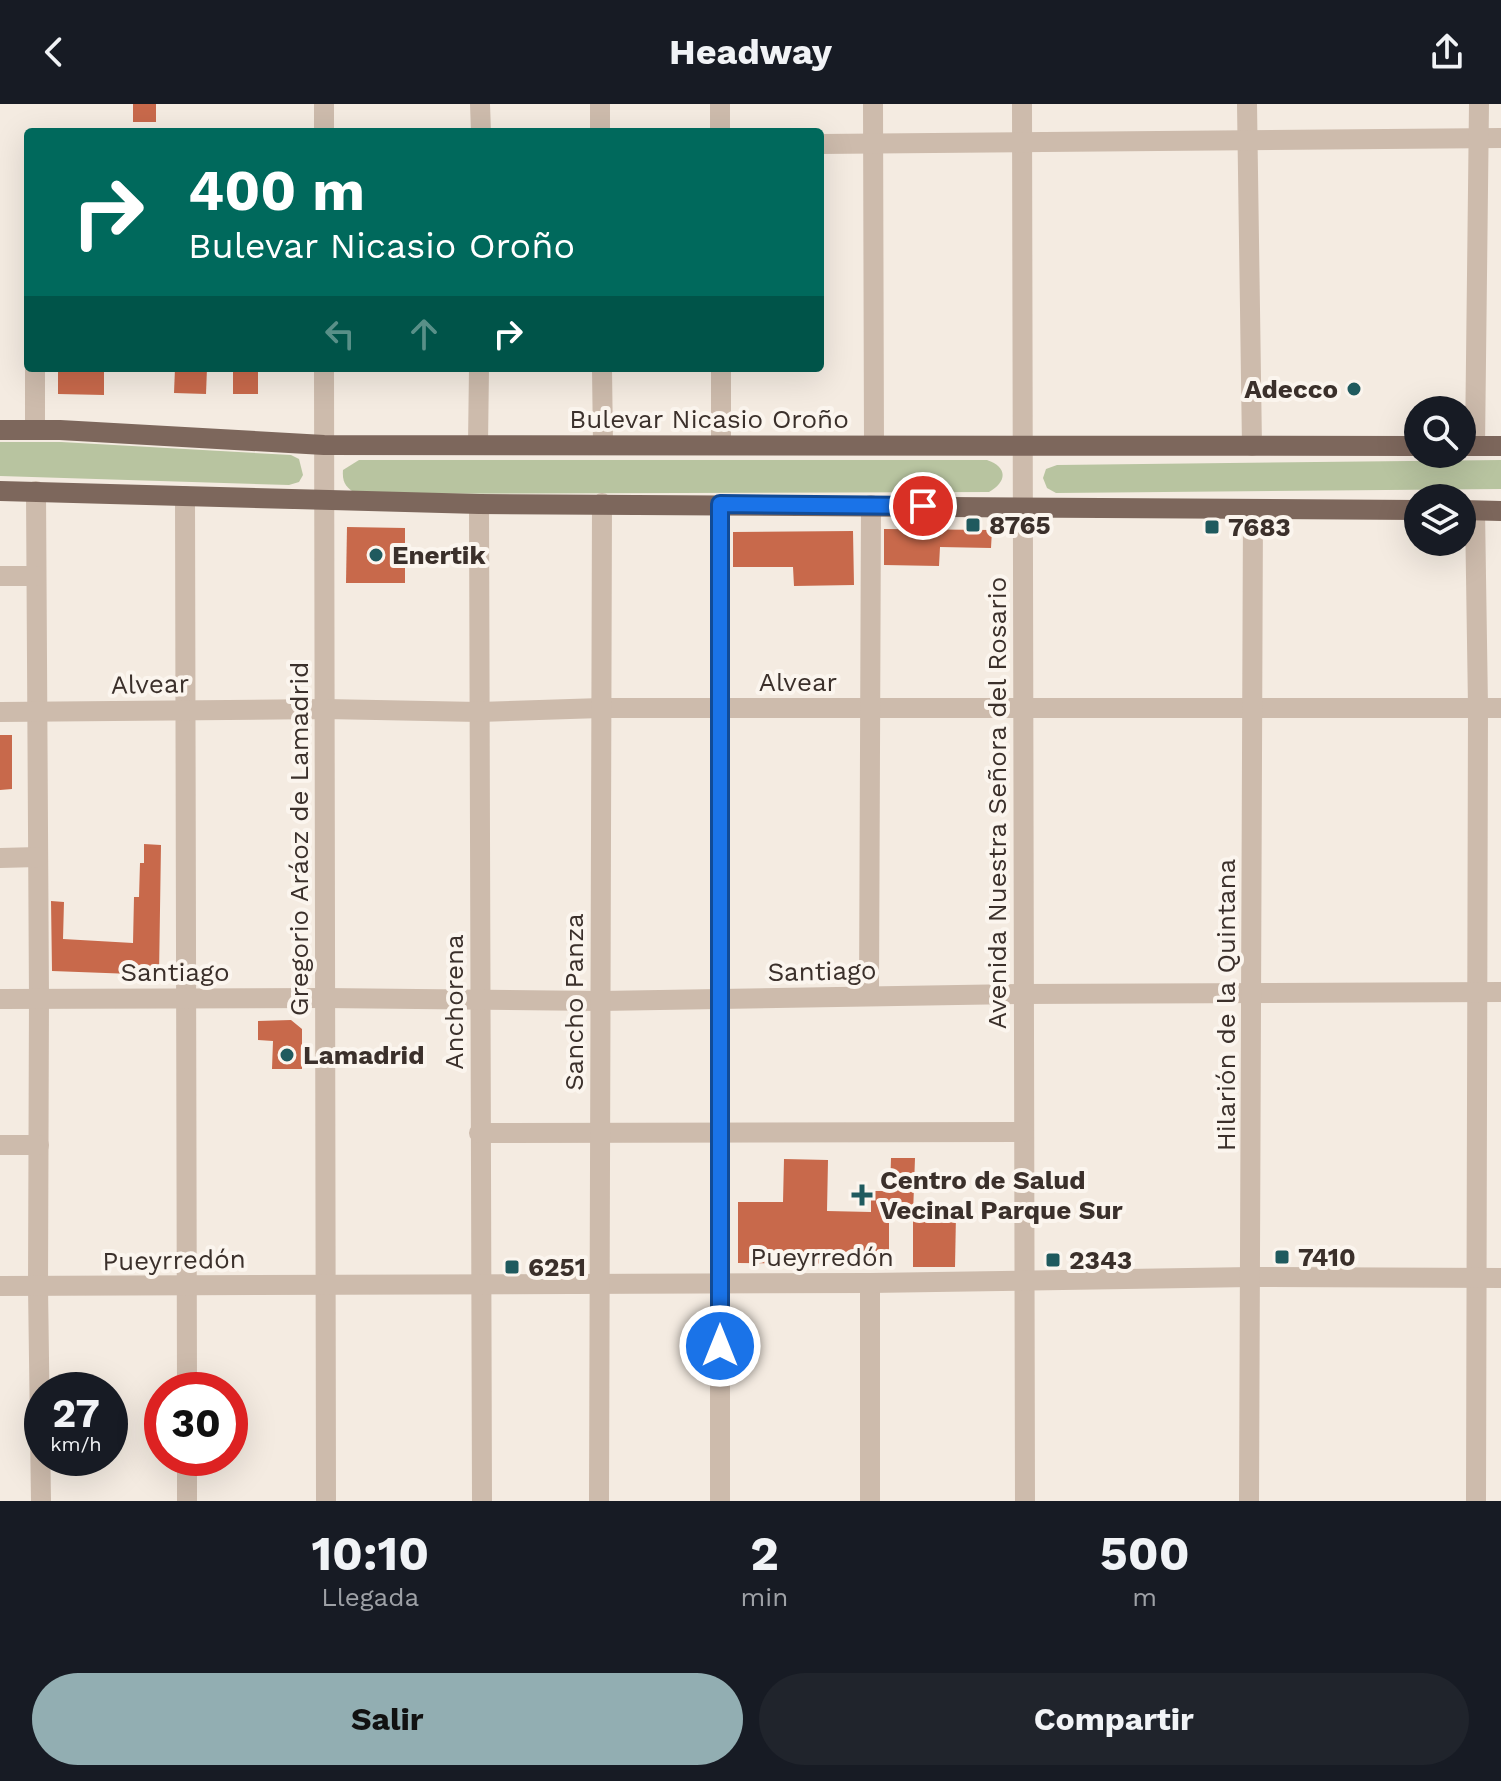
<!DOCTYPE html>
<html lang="es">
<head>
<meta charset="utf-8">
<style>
	:root { --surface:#171b24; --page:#20242c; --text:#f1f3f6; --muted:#9ea1a6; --accent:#92aeb2 }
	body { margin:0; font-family:"Work Sans",sans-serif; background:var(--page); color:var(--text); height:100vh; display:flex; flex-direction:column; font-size:30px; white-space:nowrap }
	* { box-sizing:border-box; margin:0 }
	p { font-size:26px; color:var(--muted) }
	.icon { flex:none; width:44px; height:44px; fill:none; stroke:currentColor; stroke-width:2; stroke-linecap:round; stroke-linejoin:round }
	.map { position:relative; height:1397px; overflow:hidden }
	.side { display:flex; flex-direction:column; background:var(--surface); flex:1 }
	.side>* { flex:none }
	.guide { position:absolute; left:24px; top:24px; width:800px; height:244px; border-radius:8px; box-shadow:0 8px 32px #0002; background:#00695c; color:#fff; overflow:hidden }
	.buttons { position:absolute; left:1404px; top:292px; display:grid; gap:16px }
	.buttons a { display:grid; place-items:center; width:72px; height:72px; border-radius:50%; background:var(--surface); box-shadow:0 8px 32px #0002; font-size:40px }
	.speed { position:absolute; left:24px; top:1268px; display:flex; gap:16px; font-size:40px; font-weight:700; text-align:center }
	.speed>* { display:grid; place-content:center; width:104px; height:104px; border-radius:50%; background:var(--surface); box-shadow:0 8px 32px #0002; line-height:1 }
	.speed small { font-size:20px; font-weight:400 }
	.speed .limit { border:12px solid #d22; background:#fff; color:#111 }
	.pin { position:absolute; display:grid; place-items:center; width:68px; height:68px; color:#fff; margin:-34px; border:4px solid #fff; border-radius:50%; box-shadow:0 2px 8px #0007 }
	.me { position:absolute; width:88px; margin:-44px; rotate:0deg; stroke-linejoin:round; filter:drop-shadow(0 0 6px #0008) }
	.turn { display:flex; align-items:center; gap:28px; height:168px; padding:0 32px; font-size:36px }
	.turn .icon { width:104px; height:104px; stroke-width:2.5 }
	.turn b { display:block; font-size:56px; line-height:68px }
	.lanes { display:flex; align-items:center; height:76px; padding:0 32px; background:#0003; justify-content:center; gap:40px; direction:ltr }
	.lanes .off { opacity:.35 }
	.eta { display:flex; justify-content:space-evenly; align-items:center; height:136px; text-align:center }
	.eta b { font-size:48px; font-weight:700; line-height:56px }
	.primary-button { display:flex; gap:16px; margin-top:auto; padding:16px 32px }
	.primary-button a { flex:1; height:92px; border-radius:48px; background:var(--accent); color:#111; font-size:32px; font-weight:700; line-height:92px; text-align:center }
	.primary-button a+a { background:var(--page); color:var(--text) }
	header { display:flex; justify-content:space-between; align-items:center; height:104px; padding:0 32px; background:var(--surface); font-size:36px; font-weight:700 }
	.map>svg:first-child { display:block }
</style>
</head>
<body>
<header><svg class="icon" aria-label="back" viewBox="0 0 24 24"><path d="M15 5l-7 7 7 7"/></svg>Headway<svg class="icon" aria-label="share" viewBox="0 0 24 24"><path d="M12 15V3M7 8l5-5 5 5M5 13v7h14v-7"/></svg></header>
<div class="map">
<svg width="1501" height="1397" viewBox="0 0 1501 1397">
	<rect width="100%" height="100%" fill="#f4ebe1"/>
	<g fill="#b8c4a0">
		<polygon points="0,338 61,338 291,351 299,355 303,371 299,378 289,381 0,372"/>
		<path d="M359 356H987C1008 363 1007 378 989 388L357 390C346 384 342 379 343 366Z"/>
		<polygon points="1501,356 1501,385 1056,389 1047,384 1043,374 1046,365 1057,361"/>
	</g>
	<g fill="#c8694b">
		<rect x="133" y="0" width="23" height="18"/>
		<polygon points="58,264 104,264 104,291 58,290"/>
		<polygon points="175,264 207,264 206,290 174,289"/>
		<rect x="233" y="264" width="25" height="26"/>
		<polygon points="347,423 405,424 405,479 346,479"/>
		<polygon points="884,425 992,426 991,444 940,443 939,462 884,461"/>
		<polygon points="853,427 854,481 794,482 793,463 733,463 733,428"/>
		<polygon points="0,631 12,631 12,685 0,686"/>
		<polygon points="144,740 161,741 159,871 52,867 51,797 64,798 63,835 133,839 134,793 139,793 140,759 144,759"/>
		<polygon points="291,916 302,925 302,965 272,965 273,937 258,936 258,917"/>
		<polygon points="891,1054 915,1054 913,1110 889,1109 889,1160 738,1159 738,1098 783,1098 784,1055 828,1056 827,1107 871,1108 871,1087 890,1087"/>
		<polygon points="913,1110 956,1110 955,1163 913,1163"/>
	</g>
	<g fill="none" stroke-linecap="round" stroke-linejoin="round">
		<g stroke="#cdbbac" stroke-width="20">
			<polyline points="324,0 324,28"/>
			<polyline points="480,0 481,28"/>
			<polyline points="600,0 600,28"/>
			<polyline points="720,0 720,28"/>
			<polyline points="873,0 874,341"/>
			<polyline points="1022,0 1025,1397"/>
			<polyline points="1247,0 1252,342"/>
			<polyline points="820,40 1501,34"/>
			<polyline points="324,264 326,1397"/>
			<polyline points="602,264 603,341"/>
			<polyline points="721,264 721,341"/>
			<polyline points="35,326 35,264"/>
			<polyline points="478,340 479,264"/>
			<polyline points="1475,342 1479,0"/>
			<polyline points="36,387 39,894 38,1183 41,1397"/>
			<polyline points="185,392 187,1286"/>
			<polyline points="479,400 482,1397"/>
			<polyline points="1475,407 1478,603 1476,1397"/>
			<polyline points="0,472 36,472"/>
			<polyline points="0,608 325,605 479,608 601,604 1501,604"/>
			<polyline points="0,754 38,753"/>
			<polyline points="869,892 871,401"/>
			<polyline points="0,895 325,894 600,897 1023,890 1501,888"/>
			<polyline points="479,1029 1024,1028"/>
			<polyline points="0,1041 39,1041"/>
			<polyline points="870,1179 870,1397"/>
			<polyline points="0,1182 870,1179 1251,1173 1501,1174"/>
			<polyline points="187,1354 187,1397"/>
			<polyline points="599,1397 602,399"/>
			<polyline points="720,1397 720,400"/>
			<polyline points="1249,1397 1253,405"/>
		</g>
		<g stroke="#7d675c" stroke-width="20">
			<polyline points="0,326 60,326 324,341 1418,342"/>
			<polyline points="1462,342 1501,342"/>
			<polyline points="0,387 479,400 1418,406"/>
			<polyline points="1462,406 1501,407"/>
		</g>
	</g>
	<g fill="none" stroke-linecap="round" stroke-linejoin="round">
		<g stroke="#114b97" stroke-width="20">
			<polyline id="route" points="720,1242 720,400 923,402"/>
		</g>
		<use href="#route" stroke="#1a73e8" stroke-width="14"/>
	</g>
	<g fill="#1f5a5e" stroke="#fbf5ee" stroke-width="3">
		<circle cx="1354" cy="285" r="8"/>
		<rect x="965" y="413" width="16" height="16" rx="4"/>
		<rect x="1204" y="415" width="16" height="16" rx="4"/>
		<circle cx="376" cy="451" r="8"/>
		<circle cx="287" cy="951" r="8"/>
		<path d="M858 1079h8v8h8v8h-8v8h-8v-8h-8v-8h8z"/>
		<rect x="1274" y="1145" width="16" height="16" rx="4"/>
		<rect x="1045" y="1148" width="16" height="16" rx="4"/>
		<rect x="504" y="1155" width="16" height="16" rx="4"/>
	</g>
	<g text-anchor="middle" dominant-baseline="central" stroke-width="8" stroke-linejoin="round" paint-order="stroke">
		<g font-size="26" font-weight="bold" fill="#3b302b" stroke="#fbf5ee" text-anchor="start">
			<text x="1338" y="285" text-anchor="end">Adecco</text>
			<text x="989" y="421">8765</text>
			<text x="1228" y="423">7683</text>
			<text x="392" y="451">Enertik</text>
			<text x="303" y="951">Lamadrid</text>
			<text x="880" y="1076">Centro de Salud<tspan x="880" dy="30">Vecinal Parque Sur</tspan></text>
			<text x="1298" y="1153">7410</text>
			<text x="1069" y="1156">2343</text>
			<text x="528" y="1163">6251</text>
		</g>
		<g font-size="26" fill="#3b302b" stroke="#fbf5ee">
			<text x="709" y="315">Bulevar Nicasio Oroño</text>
			<text x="798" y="578">Alvear</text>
			<text transform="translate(150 580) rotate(-1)">Alvear</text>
			<text transform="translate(997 699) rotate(-90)">Avenida Nuestra Señora del Rosario</text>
			<text transform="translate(299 735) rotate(-90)">Gregorio Aráoz de Lamadrid</text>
			<text transform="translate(822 867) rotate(-1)">Santiago</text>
			<text x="175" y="868">Santiago</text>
			<text transform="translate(454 898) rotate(-90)">Anchorena</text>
			<text transform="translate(574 898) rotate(-90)">Sancho Panza</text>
			<text transform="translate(1226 901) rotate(-90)">Hilarión de la Quintana</text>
			<text x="822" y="1153">Pueyrredón</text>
			<text transform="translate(174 1156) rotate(-1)">Pueyrredón</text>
		</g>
	</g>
</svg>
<div class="buttons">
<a><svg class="icon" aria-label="search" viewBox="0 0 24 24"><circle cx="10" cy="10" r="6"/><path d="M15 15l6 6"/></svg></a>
<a><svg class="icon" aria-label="layers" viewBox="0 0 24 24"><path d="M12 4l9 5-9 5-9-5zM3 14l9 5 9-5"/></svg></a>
</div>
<div class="speed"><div>27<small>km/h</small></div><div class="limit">30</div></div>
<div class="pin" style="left:923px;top:402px;background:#d93025"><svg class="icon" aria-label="arrive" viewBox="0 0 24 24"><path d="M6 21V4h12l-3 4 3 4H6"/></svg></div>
<svg class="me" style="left:720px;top:1242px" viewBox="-20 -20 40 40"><circle r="17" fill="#1a73e8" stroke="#fff" stroke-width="3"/><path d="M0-11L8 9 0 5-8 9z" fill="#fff"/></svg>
<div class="guide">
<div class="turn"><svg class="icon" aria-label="right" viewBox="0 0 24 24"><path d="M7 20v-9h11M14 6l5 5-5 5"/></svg><div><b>400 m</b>Bulevar Nicasio Oroño</div></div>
<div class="lanes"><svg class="icon off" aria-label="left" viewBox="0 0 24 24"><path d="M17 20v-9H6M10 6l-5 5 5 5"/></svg><svg class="icon off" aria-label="ahead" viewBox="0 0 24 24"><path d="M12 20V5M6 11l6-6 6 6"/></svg><svg class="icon" aria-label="right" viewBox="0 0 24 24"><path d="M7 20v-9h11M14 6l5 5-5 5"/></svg></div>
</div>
</div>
<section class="side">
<div class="eta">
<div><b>10:10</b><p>Llegada</p></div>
<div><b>2</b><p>min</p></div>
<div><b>500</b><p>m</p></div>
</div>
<div class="primary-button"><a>Salir</a><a>Compartir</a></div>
</section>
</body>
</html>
